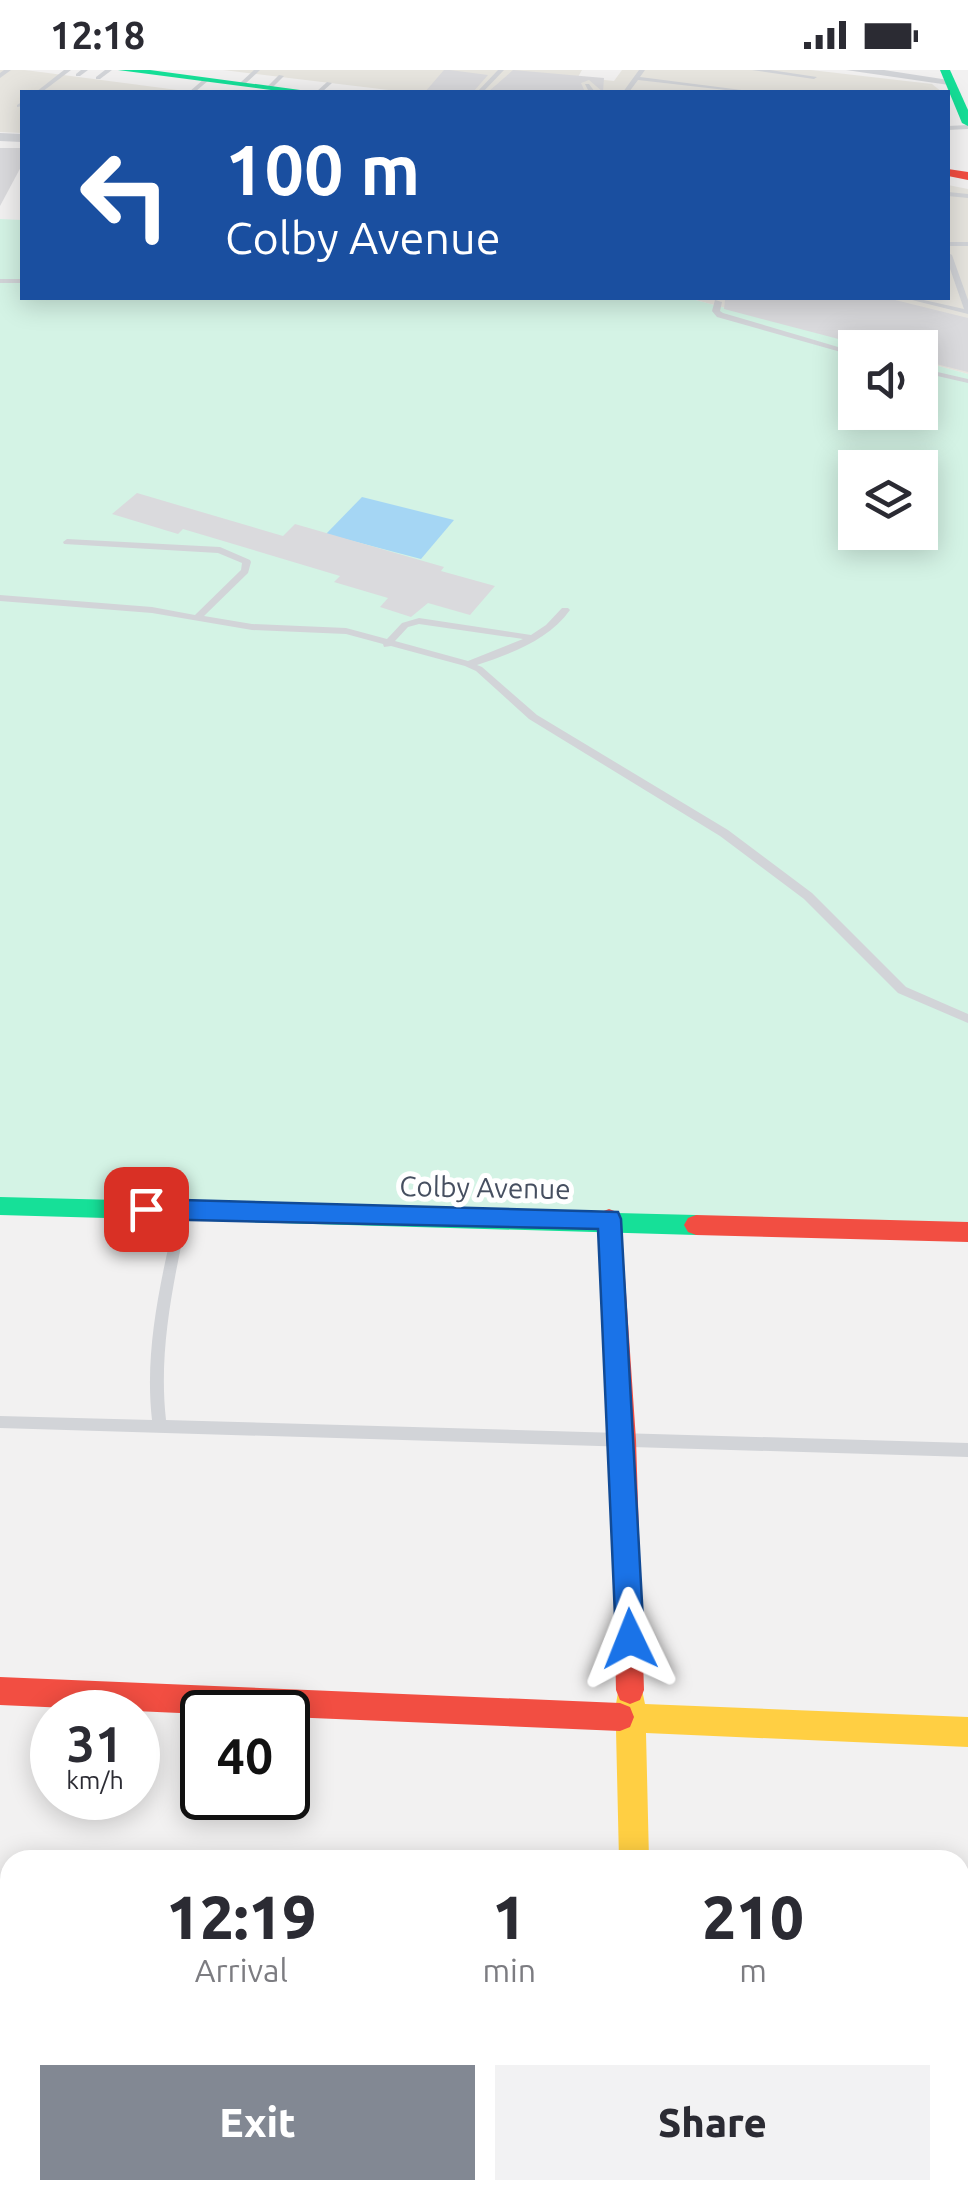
<!DOCTYPE html>
<html lang="en">
<head>
<meta charset="utf-8">
<style>
	:root { --surface:#fff; --page:#f2f2f3; --text:#2b2b33; --muted:#7c7c81; --accent:#828893 }
	body { margin:0; font-family:Ubuntu,sans-serif; background:var(--page); color:var(--text); height:100vh; display:flex; flex-direction:column; font-size:38px; white-space:nowrap }
	* { box-sizing:border-box; margin:0 }
	p { font-size:32px; color:var(--muted) }
	.icon { flex:none; width:55px; height:55px; fill:none; stroke:currentColor; stroke-width:2; stroke-linecap:round; stroke-linejoin:round }
	.map { position:relative; flex:1; overflow:hidden }
	.sheet { position:absolute; left:0px; top:1780px; width:970px; height:350px; display:flex; flex-direction:column; background:var(--surface); border-radius:30px 30px 0 0; box-shadow:0 5px 25px #0003 }
	.sheet>* { flex:none }
	.hud { position:absolute; left:20px; top:20px; width:930px; height:210px; border-radius:0px; box-shadow:0 5px 25px #0003; background:#1a4fa0; color:#fff; overflow:hidden }
	.controls { position:absolute; left:838px; top:260px; display:grid; gap:20px }
	.controls a { display:grid; place-items:center; width:100px; height:100px; border-radius:0px; background:var(--surface); box-shadow:0 5px 25px #0003; font-size:50px }
	.speed { position:absolute; left:30px; top:1620px; display:flex; gap:20px; font-size:50px; font-weight:700; text-align:center }
	.speed>* { display:grid; place-content:center; width:130px; height:130px; border-radius:50%; background:var(--surface); box-shadow:0 5px 25px #0003; line-height:1 }
	.speed small { font-size:25px; font-weight:400 }
	.speed .limit { border:5px solid #111; border-radius:15px; background:#fff; color:#111 }
	.pin { position:absolute; display:grid; place-items:center; width:85px; height:85px; color:#fff; margin:-42px; border-radius:20px; box-shadow:0 5px 15px #0006 }
	.me { position:absolute; width:110px; margin:-55px; rotate:358deg; stroke-linejoin:round; filter:drop-shadow(0 0 8px #0008) }
	.turn { display:flex; align-items:center; gap:35px; height:210px; padding:0 40px; font-size:45px }
	.turn .icon { width:130px; height:130px; stroke-width:2.5 }
	.turn b { display:block; font-size:70px; line-height:85px }
	.eta { display:flex; justify-content:space-evenly; align-items:center; height:170px; text-align:center }
	.eta b { font-size:60px; font-weight:800; line-height:70px }
	.cta { display:flex; gap:20px; margin-top:auto; padding:20px 40px }
	.cta a { flex:1; height:115px; border-radius:0px; background:var(--accent); color:#fff; font-size:40px; font-weight:800; line-height:115px; text-align:center }
	.cta a+a { background:var(--page); color:var(--text) }
	.status { display:flex; justify-content:space-between; align-items:center; height:70px; padding:0 50px; background:var(--surface); direction:ltr }
	.status svg { height:28px; fill:currentColor }
	.map>svg:first-child { display:block }
</style>
</head>
<body>
<div class="status"><b>12:18</b><svg viewBox="0 0 49 12"><path d="M0 12V9h3v3zM5 12V6h3v6zM10 12V3h3v9zM15 12V0h3v12zM26 1h20v11H26zM47 4h2v5h-2z"/></svg></div>
<div class="map">
<svg width="968" height="2130" viewBox="0 0 968 2130">
	<rect width="100%" height="100%" fill="#f2f1f1"/>
	<g fill="#e7e5df">
		<polygon points="0,0 25,0 193,22 22,22 22,63 0,62"/>
		<polygon points="223,0 582,0 578,7 614,11 622,0 811,0 932,14 942,22 405,22"/>
		<polygon points="948,115 968,119 968,304 920,291 920,278 871,277 688,228 948,228"/>
	</g>
	<path fill="#d4f3e5" fill-rule="evenodd" d="M0 149 22 150V228H688L871 277 855 278V342H920V291L968 304V1162L0 1136ZM855 398H920V462H855Z"/>
	<polygon fill="#a5d6f4" points="362,427 454,450 421,489 326,464"/>
	<g fill="#dadadd">
		<polygon points="444,0 450,0 488,5 473,22 425,22"/>
		<polygon points="513,0 604,8 603,22 589,10 581,13 585,22 488,22"/>
		<polygon points="0,78 22,78 22,95 0,136"/>
		<polygon points="720,228 887,228 968,248 968,302 920,290 920,278 873,278 724,239 725,230"/>
		<polygon points="137,423 283,466 295,454 444,497 441,501 495,516 470,545 428,533 411,547 380,537 388,528 334,512 340,506 183,459 178,464 112,444"/>
	</g>
	<g fill="none" stroke-linecap="round" stroke-linejoin="round">
		<g fill="#d2d4d8" fill-rule="evenodd">
			<polygon points="4,0 11,0 0,8 0,3"/>
			<polygon points="64,0 71,0 42,22 36,22"/>
			<polygon points="81,0 88,0 80,6 76,6 76,4"/>
			<polygon points="105,0 112,0 100,9 96,9 96,7"/>
			<polygon points="254,0 260,0 244,15 240,15 240,13"/>
			<polygon points="498,0 504,0 483,22 477,22"/>
			<polygon points="639,0 645,0 640,7 757,22 743,22 638,10 629,22 623,22"/>
			<polygon points="752,0 770,0 817,7 814,9"/>
			<polygon points="279,5 284,6 271,19 267,19 267,17"/>
			<polygon points="204,9 209,10 195,22 189,22"/>
			<polygon points="327,12 332,13 322,22 316,22"/>
			<polygon points="585,14 589,14 595,22 589,22"/>
			<polygon points="22,32 22,36 17,37 17,35"/>
			<polygon points="968,55 968,59 948,60 948,56"/>
			<polygon points="948,122 968,124 968,128 948,126"/>
			<rect x="948" y="172" width="20" height="4"/>
			<polygon points="948,183 952,185 968,230 968,244 904,228 915,228 964,239 948,193"/>
			<rect x="0" y="209" width="22" height="4"/>
			<polygon points="715,230 722,232 720,241 723,243 855,282 855,286 717,247 712,241"/>
			<polygon points="920,298 968,309 968,313 920,302"/>
			<path d="M67 469 220 477 250 490 251 492 248 503 204 546 252 554 346 558 387 569 402 553 419 548 531 565 546 555 562 538H568L570 540C549 570 510 584 477 595L482 597 537 645 728 760 812 823 906 917 968 944V953L898 923 804 829 720 766 529 649 476 601 465 596 391 576 384 577 383 574 346 564 252 560 152 543 0 531V525L152 537 195 545 241 500 242 493 218 483 64 474 63 472ZM419 554 523 569 468 591 395 571 408 557Z"/>
			<path d="M182 1137 187 1138 188 1142C174 1211 158 1279 166 1350L968 1373V1387L0 1358V1346L152 1350C144 1279 161 1211 176 1142L177 1138Z"/>
			<polygon points="0,1953 10,1954 10,1972 0,1971"/>
			<rect x="960" y="1990" width="8" height="18"/>
		</g>
		<g fill="#d2d4d8" fill-rule="evenodd">
			<polygon points="846,0 884,0 955,11 949,15"/>
			<polygon points="0,63 22,64 22,72 0,71"/>
			<polygon points="609,2120 647,2120 646,2130 608,2130"/>
		</g>
		<g fill="#16e098" fill-rule="evenodd">
			<polygon points="118,0 150,0 315,22 286,22"/>
			<polygon points="940,0 950,0 968,40 968,56 962,53"/>
			<polygon points="0,1127 696,1145 704,1148 708,1155 704,1162 696,1165 0,1145"/>
		</g>
		<polygon fill="#ffcf43" fill-rule="evenodd" points="630,1606 640,1610 645,1634 968,1647 968,1677 646,1663 649,1790 619,1790 616,1660 610,1657 606,1647 610,1637 616,1634 620,1610"/>
		<g fill="#f24e42" fill-rule="evenodd">
			<polygon points="948,99 968,102 968,110 948,106"/>
			<polygon points="609,1139 617,1142 621,1149 636,1370 644,1620 640,1630 630,1634 620,1630 616,1620 610,1370 597,1149 601,1142"/>
			<polygon points="696,1145 968,1152 968,1172 696,1165 688,1162 684,1155 688,1148"/>
			<polygon points="0,1607 620,1633 630,1637 634,1647 630,1657 620,1661 288,1647 288,1642 202,1644 0,1635"/>
		</g>
	</g>
	<polygon fill="#1a73e8" stroke="#114b97" stroke-width="2.5" points="146,1129 618,1142 621,1149 644,1569 640,1579 630,1583 620,1579 616,1569 598,1159 146,1149 137,1146 134,1139 137,1132"/>
	<g text-anchor="middle" dominant-baseline="central" stroke-width="10" stroke-linejoin="round" paint-order="stroke">
		<g font-size="28" fill="#464f60" stroke="#fff">
			<text transform="translate(485 1117) rotate(1)">Colby Avenue</text>
		</g>
	</g>
</svg>
<div class="controls">
<a><svg class="icon" aria-label="sound" viewBox="0 0 24 24"><path d="M4 9h4l5-4v14l-5-4H4zM17 9q2 3 0 6"/></svg></a>
<a><svg class="icon" aria-label="layers" viewBox="0 0 24 24"><path d="M12 4l9 5-9 5-9-5zM3 14l9 5 9-5"/></svg></a>
</div>
<div class="speed"><div>31<small>km/h</small></div><div class="limit">40</div></div>
<div class="pin" style="left:146px;top:1139px;background:#d93025"><svg class="icon" aria-label="arrive" viewBox="0 0 24 24"><path d="M6 21V4h12l-3 4 3 4H6"/></svg></div>
<svg class="me" style="left:630px;top:1569px" viewBox="-20 -20 40 40"><path d="M0-17L14 15 0 8-14 15z" fill="#1a73e8" stroke="#fff" stroke-width="4"/></svg>
<div class="hud">
<div class="turn"><svg class="icon" aria-label="left" viewBox="0 0 24 24"><path d="M17 20v-9H6M10 6l-5 5 5 5"/></svg><div><b>100 m</b>Colby Avenue</div></div>
</div>
<section class="sheet">
<div class="eta">
<div><b>12:19</b><p>Arrival</p></div>
<div><b>1</b><p>min</p></div>
<div><b>210</b><p>m</p></div>
</div>
<div class="cta"><a>Exit</a><a>Share</a></div>
</section>
</div>
</body>
</html>
